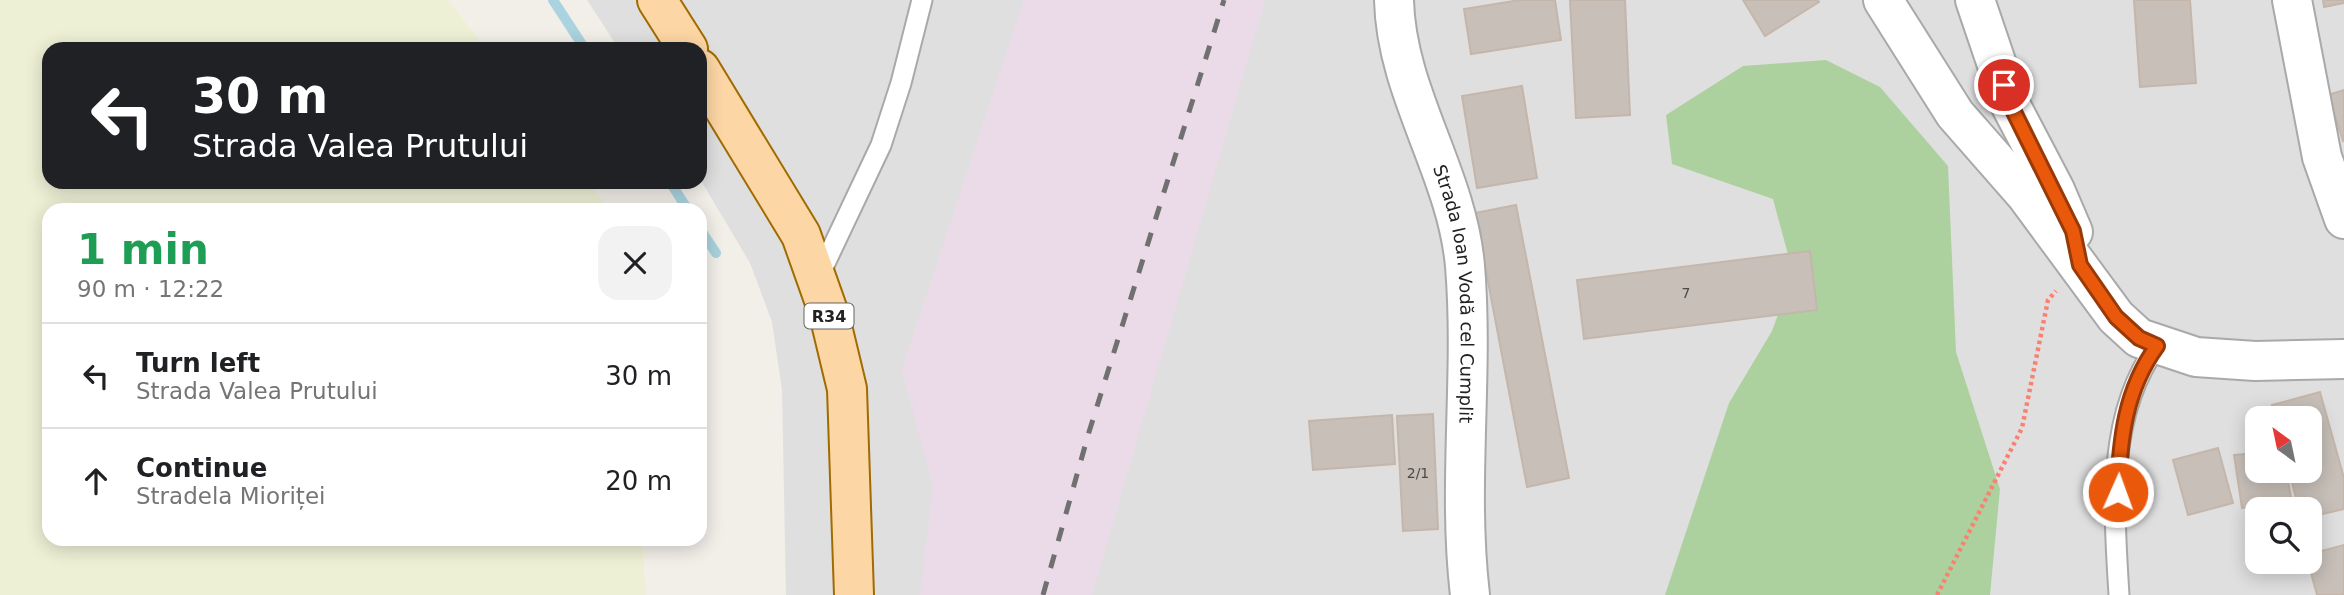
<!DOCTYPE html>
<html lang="en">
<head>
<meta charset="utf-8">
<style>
	:root { --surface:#fff; --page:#f2f2f2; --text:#202124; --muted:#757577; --line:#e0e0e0 }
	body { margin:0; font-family:"DejaVu Sans",sans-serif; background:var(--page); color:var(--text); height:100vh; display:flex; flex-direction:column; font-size:26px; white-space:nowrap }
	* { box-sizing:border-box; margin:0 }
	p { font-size:23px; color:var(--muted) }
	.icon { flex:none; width:38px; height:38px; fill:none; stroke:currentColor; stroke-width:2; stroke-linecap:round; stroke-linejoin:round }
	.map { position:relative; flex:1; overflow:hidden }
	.panel { position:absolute; left:42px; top:203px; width:665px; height:343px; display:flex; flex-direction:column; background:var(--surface); border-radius:21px; box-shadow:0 4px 18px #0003 }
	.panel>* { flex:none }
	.hud { position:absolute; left:42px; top:42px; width:665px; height:147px; border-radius:21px; box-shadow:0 4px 18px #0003; background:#202124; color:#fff; overflow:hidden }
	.needle { width:46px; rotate:327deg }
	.fabs { position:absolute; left:2245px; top:406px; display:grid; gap:14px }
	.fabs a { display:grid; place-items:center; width:77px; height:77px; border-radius:14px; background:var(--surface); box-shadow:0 4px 18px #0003; font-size:35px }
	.pin { position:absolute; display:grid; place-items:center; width:60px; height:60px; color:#fff; margin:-30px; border:4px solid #fff; border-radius:50%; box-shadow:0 2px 7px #0007 }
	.me { position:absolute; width:77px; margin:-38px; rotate:2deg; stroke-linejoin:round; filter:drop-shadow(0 0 5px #0008) }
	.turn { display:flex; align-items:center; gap:24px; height:147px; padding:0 35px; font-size:32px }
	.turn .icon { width:91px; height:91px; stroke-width:2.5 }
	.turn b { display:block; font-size:49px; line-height:60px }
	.round { display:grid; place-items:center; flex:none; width:74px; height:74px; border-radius:21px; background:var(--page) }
	.headline { display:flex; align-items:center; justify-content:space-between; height:119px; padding:0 35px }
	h1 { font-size:42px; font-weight:700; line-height:52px; color:#1e9e55 }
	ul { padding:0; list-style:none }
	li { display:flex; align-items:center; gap:21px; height:105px; padding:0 35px; border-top:2px solid var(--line) }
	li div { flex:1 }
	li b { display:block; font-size:26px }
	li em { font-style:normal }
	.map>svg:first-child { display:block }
</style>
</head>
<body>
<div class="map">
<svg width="2344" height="595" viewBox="0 0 2344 595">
	<rect width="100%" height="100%" fill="#f2efe9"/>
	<path fill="#e0dfdf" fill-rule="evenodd" d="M587 0H2344V595H786L782 390 772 322 750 263 700 179V49H619ZM2258 418H2310V471H2258ZM2258 509H2310V562H2258Z"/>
	<polygon fill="#ebdbe8" points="1024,0 1265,0 1092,595 920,595 933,487 902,370"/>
	<polygon fill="#eef0d5" points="0,0 448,0 486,49 49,49 49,182 588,182 609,210 49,210 49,539 642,539 646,595 0,595"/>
	<polygon fill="#add19e" points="1826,60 1880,87 1948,166 1956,352 2000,489 1990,595 1665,595 1729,403 1772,331 1793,273 1773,199 1672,164 1666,115 1743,66"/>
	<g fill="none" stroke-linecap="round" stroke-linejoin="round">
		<g stroke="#aad3df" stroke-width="10">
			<polyline points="553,0 585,49"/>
			<polyline points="670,182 688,210"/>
			<polyline points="700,229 716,253"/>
		</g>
	</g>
	<g fill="#c7bfb8" stroke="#c4b6ab" stroke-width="2">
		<polygon points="1520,0 1555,0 1561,40 1471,54 1464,9"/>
		<polygon points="1570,0 1625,0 1630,115 1576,118"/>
		<polygon points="1743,0 1818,0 1819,2 1765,36"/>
		<polygon points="2134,0 2190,0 2196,83 2140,87"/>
		<polygon points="2323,0 2344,0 2344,3 2324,7"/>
		<polygon points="1522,86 1537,178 1477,188 1462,96"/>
		<polygon points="2344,90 2344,140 2343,141 2328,95"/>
		<polygon points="1516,205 1569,478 1527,487 1475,213"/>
		<polygon points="1810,251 1817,310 1584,339 1577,280"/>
		<polygon points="2320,392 2344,478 2344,509 2310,517 2310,509 2299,509 2289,471 2310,471 2310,418 2276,418 2272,405"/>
		<polygon points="1433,414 1438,529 1403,531 1397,416"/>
		<polygon points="1392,415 1395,464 1313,470 1309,421"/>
		<polygon points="2218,448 2233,503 2188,515 2173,460"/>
		<polygon points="2258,453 2258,471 2286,471 2292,503 2242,508 2234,455"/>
		<polygon points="2344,545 2344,595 2317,595 2308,562 2310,554"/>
	</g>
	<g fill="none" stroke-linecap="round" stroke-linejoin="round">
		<g stroke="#a9a9a9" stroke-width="23">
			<g id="lane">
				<polyline points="818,278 881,145 901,83 922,0"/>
				<path d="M2119 595C2114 513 2106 415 2157 346"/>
			</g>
		</g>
		<g stroke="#a9a9a9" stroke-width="42">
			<g id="street">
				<path id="s1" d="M1394 0C1396 93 1457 173 1465 266 1474 375 1457 486 1470 595"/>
				<polyline points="1883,0 1955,114 2026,195 2116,317 2139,338 2196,357 2255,361 2344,359"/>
				<polyline points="1975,0 2011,106 2055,190 2073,232"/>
				<polyline points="2292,0 2322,157 2344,219"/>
			</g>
		</g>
		<g stroke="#a06b00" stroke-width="42">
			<g id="primary">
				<polyline points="657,0 688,49"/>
				<polyline points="700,69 801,235 829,314 847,389 854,595"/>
			</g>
		</g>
		<polyline stroke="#fa8072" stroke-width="4.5" stroke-dasharray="3.5 3.5" stroke-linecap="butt" points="1937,595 2022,428 2048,300 2056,291"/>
		<use href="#lane" stroke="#fff" stroke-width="19"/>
		<use href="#street" stroke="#fff" stroke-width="38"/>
		<use href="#primary" stroke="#fcd6a4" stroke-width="38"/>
		<polyline stroke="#707070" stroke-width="5" stroke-dasharray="14 14" stroke-linecap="butt" points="1043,595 1089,432 1224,0"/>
	</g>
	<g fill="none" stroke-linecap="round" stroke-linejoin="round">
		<g stroke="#983908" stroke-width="18">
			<path id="route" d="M2004 85 2011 106 2073 231 2080 265 2116 317 2139 338 2157 346C2125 390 2120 439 2118 492"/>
		</g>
		<use href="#route" stroke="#ea580c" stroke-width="12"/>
	</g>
	<g text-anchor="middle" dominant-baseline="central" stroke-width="5" stroke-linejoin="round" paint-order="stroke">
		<g font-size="14" fill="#4b4948">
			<text x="1686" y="293">7</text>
			<text x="1418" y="473">2/1</text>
		</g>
		<rect fill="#fff" stroke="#646464" stroke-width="2" x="804.5" y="303.5" width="49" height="25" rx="5"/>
		<g font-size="16" font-weight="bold" fill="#222">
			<text x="829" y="316">R34</text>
		</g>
		<g font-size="18" fill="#222" stroke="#fff">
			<text stroke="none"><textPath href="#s1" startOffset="303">Strada Ioan Vodă cel Cumplit</textPath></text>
		</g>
	</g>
</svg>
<div class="fabs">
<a><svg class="needle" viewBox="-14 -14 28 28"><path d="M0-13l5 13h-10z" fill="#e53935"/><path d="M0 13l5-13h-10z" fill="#757577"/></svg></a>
<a><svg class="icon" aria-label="search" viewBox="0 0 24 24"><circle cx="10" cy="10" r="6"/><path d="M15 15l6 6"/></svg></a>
</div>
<div class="pin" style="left:2004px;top:85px;background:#d93025"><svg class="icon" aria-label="arrive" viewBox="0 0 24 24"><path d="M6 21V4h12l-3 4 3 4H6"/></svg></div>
<svg class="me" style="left:2118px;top:492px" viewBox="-20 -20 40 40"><circle r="17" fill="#ea580c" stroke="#fff" stroke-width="3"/><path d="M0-11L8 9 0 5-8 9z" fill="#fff"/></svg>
<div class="hud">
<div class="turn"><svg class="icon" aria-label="left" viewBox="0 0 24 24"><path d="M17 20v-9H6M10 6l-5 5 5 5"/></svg><div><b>30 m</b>Strada Valea Prutului</div></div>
</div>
<section class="panel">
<div class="headline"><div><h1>1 min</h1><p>90 m · 12:22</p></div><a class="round"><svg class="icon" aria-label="close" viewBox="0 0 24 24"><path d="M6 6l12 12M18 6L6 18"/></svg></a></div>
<ul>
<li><svg class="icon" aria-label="left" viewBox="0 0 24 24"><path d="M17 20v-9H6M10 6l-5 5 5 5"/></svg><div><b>Turn left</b><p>Strada Valea Prutului</p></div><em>30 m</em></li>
<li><svg class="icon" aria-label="ahead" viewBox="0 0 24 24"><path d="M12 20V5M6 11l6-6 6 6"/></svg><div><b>Continue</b><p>Stradela Mioriței</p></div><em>20 m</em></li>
</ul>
</section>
</div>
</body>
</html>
